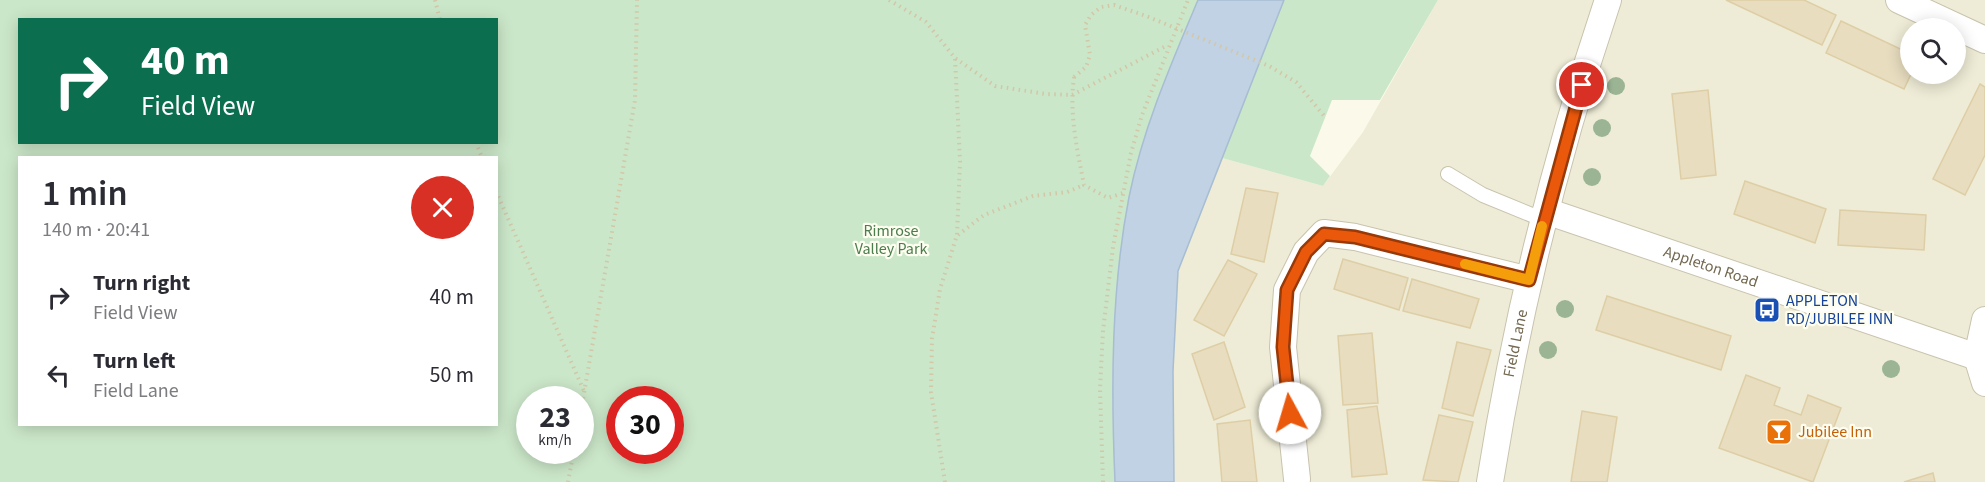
<!DOCTYPE html>
<html lang="en">
<head>
<meta charset="utf-8">
<style>
	:root { --surface:#fff; --page:#f2f2f3; --text:#2b2b33; --muted:#7c7c81 }
	body { margin:0; font-family:"Source Sans 3",sans-serif; background:var(--page); color:var(--text); height:100vh; display:flex; flex-direction:column; font-size:22px; white-space:nowrap }
	* { box-sizing:border-box; margin:0 }
	p { font-size:20px; color:var(--muted) }
	.icon { flex:none; width:33px; height:33px; fill:none; stroke:currentColor; stroke-width:2; stroke-linecap:round; stroke-linejoin:round }
	.map { position:relative; flex:1; overflow:hidden }
	.panel { position:absolute; left:18px; top:156px; width:480px; height:270px; display:flex; flex-direction:column; background:var(--surface); border-radius:0px; box-shadow:0 3px 15px #0003 }
	.panel>* { flex:none }
	.top-card { position:absolute; left:18px; top:18px; width:480px; height:126px; border-radius:0px; box-shadow:0 3px 15px #0003; background:#0b6e4f; color:#fff; overflow:hidden }
	.tools { position:absolute; left:1900px; top:18px; display:grid; gap:12px }
	.tools a { display:grid; place-items:center; width:66px; height:66px; border-radius:50%; background:var(--surface); box-shadow:0 3px 15px #0003; font-size:30px }
	.speed { position:absolute; left:516px; top:386px; display:flex; gap:12px; font-size:30px; font-weight:700; text-align:center }
	.speed>* { display:grid; place-content:center; width:78px; height:78px; border-radius:50%; background:var(--surface); box-shadow:0 3px 15px #0003; line-height:1 }
	.speed small { font-size:15px; font-weight:400 }
	.speed .limit { border:9px solid #d22; background:#fff; color:#111 }
	.pin { position:absolute; display:grid; place-items:center; width:51px; height:51px; color:#fff; margin:-26px; border:3px solid #fff; border-radius:50%; box-shadow:0 2px 6px #0007 }
	.me { position:absolute; width:66px; margin:-33px; rotate:354deg; stroke-linejoin:round; filter:drop-shadow(0 0 4px #0008) }
	.turn { display:flex; align-items:center; gap:21px; height:126px; padding:0 24px; font-size:27px }
	.turn .icon { width:78px; height:78px; stroke-width:2.5 }
	.turn b { display:block; font-size:42px; line-height:51px }
	.round { display:grid; place-items:center; flex:none; width:63px; height:63px; border-radius:32px; background:var(--page) }
	.overview { display:flex; align-items:center; justify-content:space-between; height:102px; padding:0 24px }
	h1 { font-size:36px; font-weight:600; line-height:45px }
	ul { padding:0; list-style:none }
	li { display:flex; align-items:center; gap:18px; height:78px; padding:0 24px }
	li div { flex:1 }
	li b { display:block; font-size:22px }
	li em { font-style:normal }
	.map>svg:first-child { display:block }
</style>
</head>
<body>
<div class="map">
<svg width="1985" height="482" viewBox="0 0 1985 482">
	<rect width="100%" height="100%" fill="#fbfaea"/>
	<path fill="#eeecd6" fill-rule="evenodd" d="M1438 0H1985V482H1174L1173 371 1178 271 1222 158 1323 186 1363 132ZM1911 28H1956V74H1911Z"/>
	<g fill="#cbe7c9" fill-rule="evenodd">
		<path d="M0 0H1246L1186 106 1144 482H0ZM20 20H496V142H20ZM20 158H496V424H20ZM530 399H580V450H530ZM620 399H670V450H620Z"/>
		<polygon points="1284,0 1438,0 1380,100 1332,100 1310,156 1330,176 1323,186 1222,158"/>
	</g>
	<path fill="#c0d2e3" stroke="#a7bdd3" stroke-width="1.5" d="M1198 0H1284L1178 271 1173 371 1174 482H1115C1111 388 1111 290 1129 197 1143 128 1171 64 1198 0Z"/>
	<g fill="#e8ddbf" stroke="#decea6" stroke-width="1.5">
		<polygon points="1726,0 1804,0 1836,15 1822,45"/>
		<polygon points="1841,21 1911,54 1911,74 1904,89 1826,53"/>
		<polygon points="1980,84 1985,87 1985,155 1965,195 1933,179"/>
		<polygon points="1708,90 1716,175 1681,179 1672,94"/>
		<polygon points="1745,181 1826,209 1815,243 1734,214"/>
		<polygon points="1246,188 1278,193 1264,262 1231,254"/>
		<polygon points="1840,210 1926,215 1924,250 1838,245"/>
		<polygon points="1343,259 1408,278 1399,310 1334,289"/>
		<polygon points="1228,260 1257,274 1224,336 1194,320"/>
		<polygon points="1412,279 1479,299 1470,328 1403,311"/>
		<polygon points="1607,296 1731,336 1721,370 1596,330"/>
		<polygon points="1372,333 1378,403 1343,405 1338,336"/>
		<polygon points="1224,342 1245,407 1214,420 1192,354"/>
		<polygon points="1457,342 1491,350 1473,416 1442,408"/>
		<polygon points="1746,375 1780,388 1774,405 1801,415 1808,395 1841,408 1813,482 1719,448"/>
		<polygon points="1377,406 1387,474 1352,477 1347,410"/>
		<polygon points="1582,411 1617,417 1607,482 1571,482"/>
		<polygon points="1439,415 1473,422 1458,482 1423,480"/>
		<polygon points="1250,420 1257,482 1222,482 1217,424"/>
		<polygon points="1933,473 1935,482 1904,482"/>
	</g>
	<g fill="none" stroke-linecap="round" stroke-linejoin="round">
		<g stroke="#c9c3ae" stroke-width="16">
			<polyline id="service" points="1448,174 1483,195 1544,220"/>
		</g>
		<g stroke="#c9c3ae" stroke-width="28">
			<g id="minor">
				<polyline points="1899,0 1985,40"/>
				<path id="s1" d="M1546 211 1977 357"/>
				<polyline points="1985,320 1977,357 1985,383"/>
				<polyline points="1297,479 1283,347 1287,290 1306,252 1324,233 1355,237 1529,280"/>
				<path id="s2" d="M1490 482C1516 319 1555 157 1608 0"/>
			</g>
		</g>
		<g stroke="#d2c7a7" stroke-width="4" stroke-dasharray="1.5 4.5" stroke-linecap="butt">
			<polyline points="435,0 440,20"/>
			<polyline points="889,0 926,22 955,58 995,86 1046,94 1072,95 1168,45"/>
			<path d="M1074 77C1069 114 1077 149 1084 185L1108 198 1123 193"/>
			<polyline points="476,142 482,158"/>
			<polyline points="496,191 584,391"/>
			<polyline points="958,235 984,215 1033,196 1067,192 1084,185"/>
			<polyline points="580,416 635,100 637,0"/>
			<polyline points="568,482 574,450"/>
			<polyline points="945,482 931,392 932,339 940,289 957,235 960,161 955,58"/>
			<polyline points="1103,482 1100,389 1103,331 1113,247 1131,153 1142,115 1188,0"/>
		</g>
		<use href="#service" stroke="#fff" stroke-width="14"/>
		<use href="#minor" stroke="#fff" stroke-width="26"/>
		<polyline stroke="#d2c7a7" stroke-width="4" stroke-dasharray="1.5 4.5" stroke-linecap="butt" points="1074,77 1086,67 1090,55 1085,25 1091,15 1101,7 1114,5 1146,16 1269,66 1296,82 1325,117"/>
	</g>
	<g fill="#9bb594">
		<circle cx="1616" cy="86" r="9"/>
		<circle cx="1602" cy="128" r="9"/>
		<circle cx="1592" cy="177" r="9"/>
		<circle cx="1565" cy="309" r="9"/>
		<circle cx="1548" cy="350" r="9"/>
		<circle cx="1891" cy="369" r="9"/>
	</g>
	<g fill="none" stroke-linecap="round" stroke-linejoin="round">
		<g stroke="#983908" stroke-width="15">
			<polyline id="route" points="1290,413 1283,347 1287,290 1306,252 1324,234 1355,237 1529,280 1582,85"/>
		</g>
		<use href="#route" stroke="#ea580c" stroke-width="10"/>
		<polyline stroke="#f59e0b" stroke-width="10" points="1465,264 1529,280 1542,226"/>
	</g>
	<defs>
		<g id="bus-square" transform="scale(1.35)"><rect x="-9" y="-9" width="18" height="18" rx="4" fill="#1a4fb4" stroke="#fdfdf0"/><path d="M-5-6H5V4H4V6H2V4H-2V6H-4V4H-5ZM-3.5-4V0h7V-4ZM-3.5 1.2v1.5H-2V1.2ZM2 1.2v1.5H3.5V1.2Z" fill="#fff"/></g>
		<g id="bar-square" transform="scale(1.35)"><rect x="-9" y="-9" width="18" height="18" rx="4" fill="#e8710a" stroke="#fdfdf0"/><path d="M-6-5H6L.8 .8V4.5H3.5V6h-7V4.5H-.8V.8Z" fill="#fff"/></g>
	</defs>
	<g fill-rule="evenodd">
		<use href="#bus-square" x="1767" y="310"/>
		<use href="#bar-square" x="1779" y="432"/>
	</g>
	<g text-anchor="middle" dominant-baseline="central" stroke-width="4.5" stroke-linejoin="round" paint-order="stroke">
		<g font-size="16" fill="#4c7d4e" stroke="#fdfdf0">
			<text x="891" y="231">Rimrose<tspan x="891" dy="18">Valley Park</tspan></text>
		</g>
		<g font-size="16" fill="#736850" stroke="#fdfdf0">
			<text stroke="none"><textPath href="#s1" startOffset="174">Appleton Road</textPath></text>
			<text stroke="none"><textPath href="#s2" startOffset="141">Field Lane</textPath></text>
		</g>
		<g font-size="16" fill="#164399" stroke="#fdfdf0" text-anchor="start">
			<text x="1786" y="301">APPLETON<tspan x="1786" dy="18">RD/JUBILEE INN</tspan></text>
		</g>
		<g font-size="16" fill="#c56008" stroke="#fdfdf0" text-anchor="start">
			<text x="1798" y="432">Jubilee Inn</text>
		</g>
	</g>
</svg>
<div class="tools">
<a><svg class="icon" aria-label="search" viewBox="0 0 24 24"><circle cx="10" cy="10" r="6"/><path d="M15 15l6 6"/></svg></a>
</div>
<div class="speed"><div>23<small>km/h</small></div><div class="limit">30</div></div>
<div class="pin" style="left:1582px;top:85px;background:#d93025"><svg class="icon" aria-label="arrive" viewBox="0 0 24 24"><path d="M6 21V4h12l-3 4 3 4H6"/></svg></div>
<svg class="me" style="left:1290px;top:413px" viewBox="-20 -20 40 40"><circle r="19" fill="#fff"/><path d="M0-13L10 11 0 6-10 11z" fill="#ea580c"/></svg>
<div class="top-card">
<div class="turn"><svg class="icon" aria-label="right" viewBox="0 0 24 24"><path d="M7 20v-9h11M14 6l5 5-5 5"/></svg><div><b>40 m</b>Field View</div></div>
</div>
<section class="panel">
<div class="overview"><div><h1>1 min</h1><p>140 m · 20:41</p></div><a class="round" style="background:#d93025;color:#fff"><svg class="icon" aria-label="close" viewBox="0 0 24 24"><path d="M6 6l12 12M18 6L6 18"/></svg></a></div>
<ul>
<li><svg class="icon" aria-label="right" viewBox="0 0 24 24"><path d="M7 20v-9h11M14 6l5 5-5 5"/></svg><div><b>Turn right</b><p>Field View</p></div><em>40 m</em></li>
<li><svg class="icon" aria-label="left" viewBox="0 0 24 24"><path d="M17 20v-9H6M10 6l-5 5 5 5"/></svg><div><b>Turn left</b><p>Field Lane</p></div><em>50 m</em></li>
</ul>
</section>
</div>
</body>
</html>
